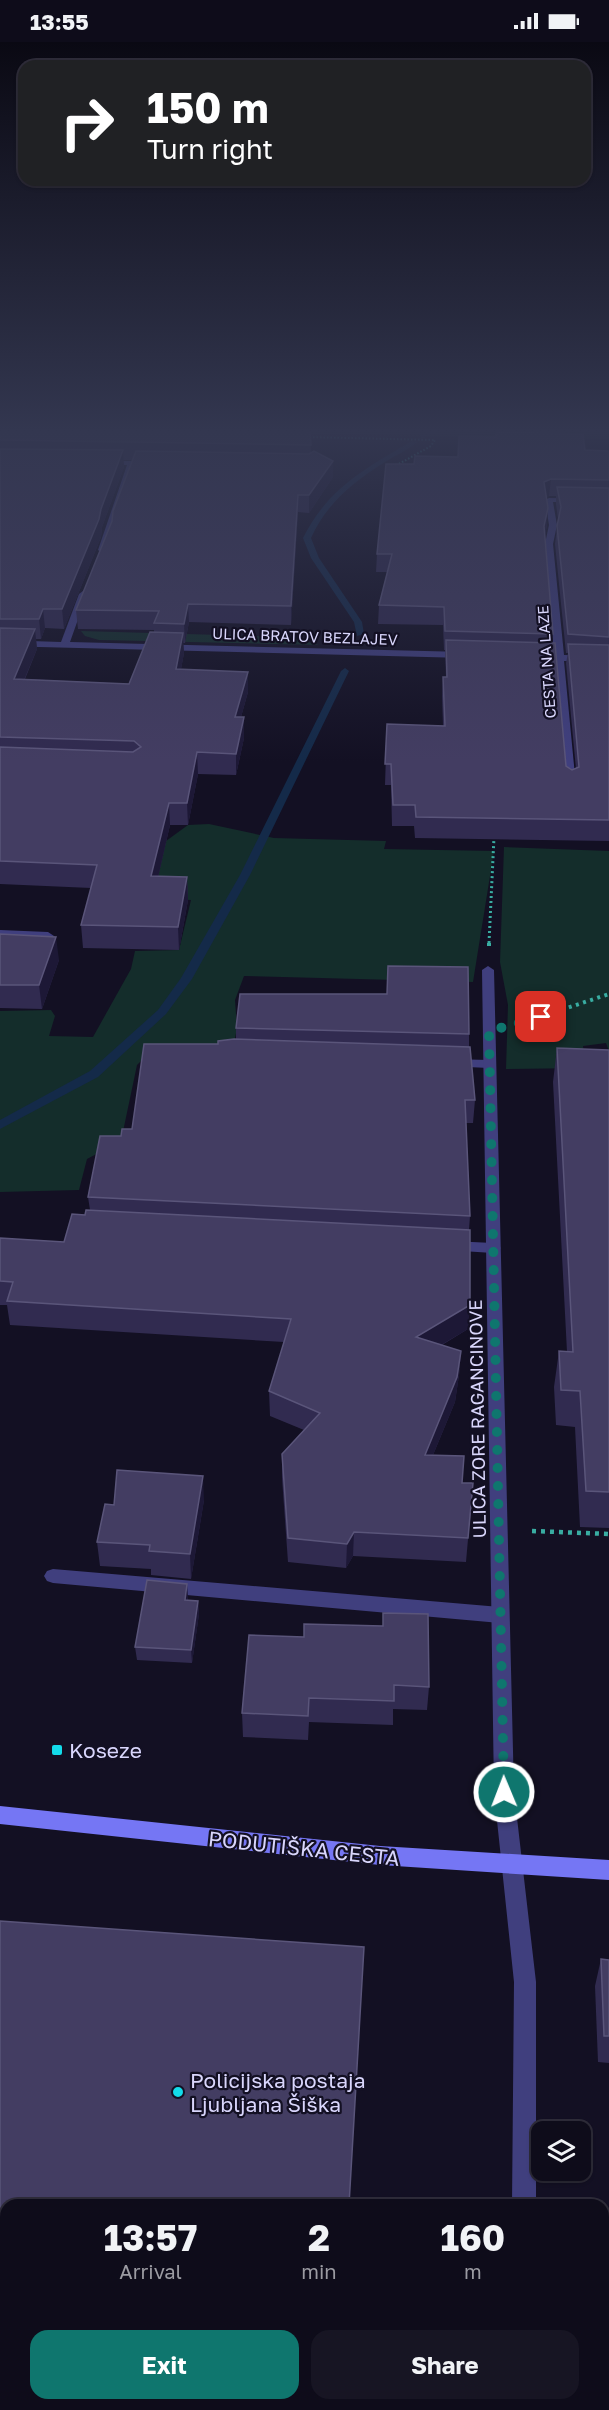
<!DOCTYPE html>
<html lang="en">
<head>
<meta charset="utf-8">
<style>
	:root { --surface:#0e0c1a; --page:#171523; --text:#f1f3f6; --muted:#9b9ba2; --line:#2e2c39; --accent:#0f766e }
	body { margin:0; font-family:"Golos Text",sans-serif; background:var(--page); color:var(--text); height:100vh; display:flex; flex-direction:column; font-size:22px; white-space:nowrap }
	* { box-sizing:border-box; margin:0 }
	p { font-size:20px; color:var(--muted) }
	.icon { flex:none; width:33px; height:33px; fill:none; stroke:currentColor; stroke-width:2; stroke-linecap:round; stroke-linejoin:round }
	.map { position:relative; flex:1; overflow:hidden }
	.sheet { position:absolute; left:0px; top:2157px; width:609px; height:212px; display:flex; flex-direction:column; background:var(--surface); border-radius:18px 18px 0 0; box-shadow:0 2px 4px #0004,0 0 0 2px var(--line) }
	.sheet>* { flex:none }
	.guide { position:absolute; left:18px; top:18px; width:573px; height:126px; border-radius:18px; box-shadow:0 2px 4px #0004,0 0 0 2px var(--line); background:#202124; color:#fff; overflow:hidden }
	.tools { position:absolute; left:531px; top:2079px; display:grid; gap:12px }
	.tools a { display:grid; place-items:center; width:60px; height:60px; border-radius:12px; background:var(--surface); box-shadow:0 2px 4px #0004,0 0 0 2px var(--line); font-size:30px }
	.pin { position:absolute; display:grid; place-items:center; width:51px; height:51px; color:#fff; margin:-26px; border-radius:12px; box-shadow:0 3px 9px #0006 }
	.me { position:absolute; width:66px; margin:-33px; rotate:359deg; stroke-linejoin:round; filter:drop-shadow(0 0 4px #0008) }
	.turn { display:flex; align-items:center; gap:21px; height:126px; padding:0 30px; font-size:27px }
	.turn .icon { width:78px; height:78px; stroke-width:2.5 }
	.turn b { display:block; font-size:42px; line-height:51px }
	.eta { display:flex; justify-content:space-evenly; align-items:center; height:102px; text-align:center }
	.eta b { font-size:36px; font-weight:700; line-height:42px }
	.button { display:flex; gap:12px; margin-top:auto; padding:12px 30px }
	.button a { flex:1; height:69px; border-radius:18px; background:var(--accent); color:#fff; font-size:24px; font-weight:700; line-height:69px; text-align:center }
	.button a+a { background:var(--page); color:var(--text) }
	.status { display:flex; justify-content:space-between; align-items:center; height:42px; padding:0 30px; background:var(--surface); direction:ltr }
	.status svg { height:16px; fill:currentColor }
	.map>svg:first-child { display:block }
</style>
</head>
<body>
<div class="status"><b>13:55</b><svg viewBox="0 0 49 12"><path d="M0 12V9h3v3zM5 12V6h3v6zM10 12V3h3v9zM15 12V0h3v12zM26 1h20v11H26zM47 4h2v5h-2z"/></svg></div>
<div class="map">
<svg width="609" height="2368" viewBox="0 0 609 2368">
	<rect width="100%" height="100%" fill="#131023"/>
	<g fill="#142d2b">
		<polygon points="98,388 609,388 609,397"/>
		<polygon points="81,589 291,595 319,603 99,598 85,594"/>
		<polygon points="209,782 274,796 386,799 384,807 494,809 473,940 244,934 235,958 237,986 234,1001 154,1006 137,1023 121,1099 87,1117 79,1148 0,1150 0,969 51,968 55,974 49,994 93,995 131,927 135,909 179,908 191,858 162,857 155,847 166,799 188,783"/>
		<polygon points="504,805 609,809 609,1009 606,1001 583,1004 586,1026 506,1027 508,963 500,920"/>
	</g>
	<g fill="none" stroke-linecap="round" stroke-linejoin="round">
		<g fill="#142a49" fill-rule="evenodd">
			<polygon points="430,388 439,388 425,396 421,396 421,394"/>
			<path d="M412 399 417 400C408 408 396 413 385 420 353 440 327 461 311 496L319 516 362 580 364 592 357 594 354 580 311 516 303 496C328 446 366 426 412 399Z"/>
			<polygon points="345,626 349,629 250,833 192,937 166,972 98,1035 0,1087 0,1078 90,1029 158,968 181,936 240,833 341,629"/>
		</g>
		<polyline stroke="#39ada2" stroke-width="2" stroke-dasharray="1.5 2" stroke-linecap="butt" points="306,395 435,398 431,404 397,423"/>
		<polyline stroke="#39ada2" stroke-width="3" stroke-dasharray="2 3" stroke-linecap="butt" points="489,901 494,795"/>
		<g stroke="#39ada2" stroke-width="4" stroke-dasharray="3 4.5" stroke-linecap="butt">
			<polyline points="489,904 489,900"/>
			<polyline points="519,982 609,952"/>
		</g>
		<polyline stroke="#39ada2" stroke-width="4.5" stroke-dasharray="4 5" stroke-linecap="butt" points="532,1489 609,1492"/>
		<g fill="#403f7e" fill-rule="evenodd">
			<polygon points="450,1017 489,1018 496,1022 489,1026 445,1024 443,1021 445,1018"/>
			<polygon points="451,1199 493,1201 501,1206 493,1211 446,1208 443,1204 446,1200"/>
			<polygon points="53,1527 500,1565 507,1568 509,1573 507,1578 500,1581 53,1541 47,1539 44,1534 47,1529"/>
		</g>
		<g fill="#403f7e" fill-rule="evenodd">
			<polygon points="105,419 132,419 136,421 106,508 102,511 98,508 127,423 102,423"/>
			<polygon points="549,456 609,457 609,461 553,460 557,483 553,502 564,613 609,614 609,620 564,619 576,744 571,747 566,744 555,618 537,618 532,615 537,612 554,613 545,502 549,483 545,458"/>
			<polygon points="83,549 87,552 70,600 465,610 470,613 465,616 0,604 0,598 61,600 79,552"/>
			<polygon points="0,888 48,890 54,894 48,898 0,896"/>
			<polygon points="488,924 494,928 514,1750 536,1940 536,2163 512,2163 514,1940 494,1750 482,928"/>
			<rect x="510" y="2362" width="26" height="6"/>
		</g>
		<polygon fill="#7576f4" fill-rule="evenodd" points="0,1764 380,1804 609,1818 609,1838 380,1823 0,1782"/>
	</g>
	<g fill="#312b50" fill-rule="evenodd">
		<path d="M0 388H310L311 411 333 419V435L309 471 298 470 291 583 189 580 185 601H183L184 611 181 627 248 630V650L241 675 244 696 236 733 198 732 188 783H170L158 835H187L188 858 179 908 83 906 81 883 91 846 0 842ZM123 418H132L112 479 76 568 78 587 154 588V590L129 642 25 637 37 607 36 597H41L45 586 64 587 101 495 102 485 124 425Z"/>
		<path d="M496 390 585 408 609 409V799L415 796 414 784H392L391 743H385L387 682 443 684 442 654 443 635H446L445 608H444L443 583 378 582 379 563 387 530H376L377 512 414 422 458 415 496 395ZM549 454H556V462L558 477 555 502 566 611H568L566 621 576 727 572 728 566 724 552 601 553 592 545 492 547 483V455Z"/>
		<polygon points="0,892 59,918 42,967 0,966"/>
		<polygon points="388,924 469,992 469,1005 475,1058 473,1081 466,1081 470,1174 469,1188 470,1263 468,1287 442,1303 461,1309 459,1333 455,1360 433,1413 462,1441 473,1441 466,1520 353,1514 346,1526 288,1520 282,1436 282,1412 304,1388 270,1374 269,1349 284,1300 10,1283 7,1263 0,1263 0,1196 64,1200 90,1168 88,1155 121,1094 132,1087 218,1002 236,997 236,986 387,952"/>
		<polygon points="557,1006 609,1008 609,1486 580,1485 575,1385 556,1383 554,1345 559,1309 567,1310 553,1040"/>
		<polygon points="204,1458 191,1537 151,1533 151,1527 100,1524 97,1500 114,1463"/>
		<polygon points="188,1555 188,1558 198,1559 199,1572 192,1621 137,1618 135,1605"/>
		<polygon points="249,1593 429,1645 427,1668 393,1667 393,1683 309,1680 308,1698 243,1695 242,1671"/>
		<polygon points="0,1879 6,2163 6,2362 0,2361"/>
		<polygon points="601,1917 609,1918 609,2021 598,2020 595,1944"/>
		<polygon points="17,2362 215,2362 214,2368 79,2368"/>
	</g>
	<g fill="#1d1836">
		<polygon points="123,408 124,425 102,485 101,495 64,587 62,567"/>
		<polygon points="333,419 333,435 309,471 309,453"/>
		<polygon points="551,437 549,454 543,457 544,440"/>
		<polygon points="298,453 298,470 291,583 291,564"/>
		<polygon points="548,466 547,483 543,502 544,484"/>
		<polygon points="188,562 189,580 185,601 184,582"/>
		<polygon points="43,567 45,586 41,597 39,577"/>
		<polygon points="35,587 37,607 16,657 14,637"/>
		<polygon points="183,591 184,611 177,648 176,627"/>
		<polygon points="248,630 248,650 235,696 235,675"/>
		<polygon points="244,675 244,696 236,733 236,712"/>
		<polygon points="197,710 198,732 188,783 187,761"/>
		<polygon points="169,761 170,783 153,857 151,834"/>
		<polygon points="187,835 188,858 179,908 178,885"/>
		<polygon points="56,895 59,918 42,967 39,943"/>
		<polygon points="470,1263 468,1287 414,1319 416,1295"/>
		<polygon points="461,1309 459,1333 455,1360 423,1437 425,1413"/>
		<polygon points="203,1434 204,1458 191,1537 190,1512"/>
		<polygon points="354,1490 353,1514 346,1526 347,1502"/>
		<polygon points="187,1542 188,1555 186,1571 185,1558"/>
		<polygon points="198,1559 199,1572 192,1621 191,1608"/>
		<polygon points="211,2362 215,2362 214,2368 212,2368"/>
	</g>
	<g fill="#433d62" stroke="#5a557a" stroke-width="1.5">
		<polygon points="0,388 310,388 311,403 0,398"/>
		<polygon points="496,390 583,392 585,408 609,409 609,438 551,437 544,440 548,466 544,484 553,592 445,589 444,565 379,563 392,512 377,512 386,422 414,422 415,414 458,415 459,394 496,395"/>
		<polygon points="0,407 123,408 101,467 99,477 62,567 43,567 39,577 0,577"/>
		<polygon points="136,409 309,412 314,409 333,419 309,453 298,453 291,564 188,562 184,582 154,581 159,569 76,568 112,479 113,469"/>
		<polygon points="557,445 609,446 609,595 568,592 557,484 561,465"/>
		<polygon points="0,586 35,587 14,637 129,642 150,590 183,591 176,627 248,630 235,675 244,675 236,712 197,710 187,761 169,761 151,834 187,835 178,885 81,883 97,823 0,819 0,705 133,710 141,705 134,699 0,695"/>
		<polygon points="446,598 555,601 566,724 572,728 579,725 568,602 609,603 609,778 416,775 415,763 393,763 391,722 385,722 387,682 445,684 443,635 447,635"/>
		<polygon points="0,892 56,895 39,943 0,943"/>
		<polygon points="388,924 468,925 469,992 236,986 240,952 387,952"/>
		<polygon points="234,997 470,1005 475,1058 465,1058 470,1174 88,1155 100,1094 121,1094 122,1087 132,1087 144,1002 218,1002 218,999"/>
		<polygon points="557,1006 609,1008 609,1450 586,1449 580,1349 561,1348 559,1309 573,1310"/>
		<polygon points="86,1168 470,1188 470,1263 416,1295 461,1309 457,1335 425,1413 464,1414 462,1441 473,1441 468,1496 354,1490 347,1502 288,1496 282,1412 320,1371 269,1349 291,1277 7,1259 13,1240 0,1239 0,1196 64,1200 72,1172 85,1173"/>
		<polygon points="117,1428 203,1434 190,1512 149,1509 150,1503 97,1500 105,1462 114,1463"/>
		<polygon points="147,1538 187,1542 185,1558 198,1559 191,1608 135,1605"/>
		<polygon points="383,1571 428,1572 429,1645 394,1643 394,1659 309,1656 308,1674 242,1671 249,1593 304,1595 304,1582 383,1584"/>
		<polygon points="0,1879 364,1905 349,2163 6,2163 6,2336 0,2335"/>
		<polygon points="601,1917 609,1918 609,1994 604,1994"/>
	</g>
	<linearGradient id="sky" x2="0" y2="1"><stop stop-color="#0a0913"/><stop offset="0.54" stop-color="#333750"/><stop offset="1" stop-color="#333750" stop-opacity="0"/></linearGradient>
	<rect width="609" height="720" fill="url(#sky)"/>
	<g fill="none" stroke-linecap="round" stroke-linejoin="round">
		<polyline stroke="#0f766e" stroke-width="10" stroke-dasharray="0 18" points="504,1750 489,989 541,975"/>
	</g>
	<g fill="#13dbea" stroke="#131023" stroke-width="2">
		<rect x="51" y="1702" width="12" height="12" rx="3"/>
		<circle cx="178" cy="2050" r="6"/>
	</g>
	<g text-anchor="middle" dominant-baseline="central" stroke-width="4.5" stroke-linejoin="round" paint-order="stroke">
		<g font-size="15" fill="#d9d6fc" stroke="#131023">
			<text transform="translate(305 594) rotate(2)">ULICA BRATOV BEZLAJEV</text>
			<text transform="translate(546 620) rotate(-94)">CESTA NA LAZE</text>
		</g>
		<g font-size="18" fill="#d9d6fc" stroke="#131023">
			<text transform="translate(477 1377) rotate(-91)">ULICA ZORE RAGANCINOVE</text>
		</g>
		<g font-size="21" fill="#d9d6fc" stroke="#131023" text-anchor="start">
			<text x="69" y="1708">Koseze</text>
			<text x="190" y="2038">Policijska postaja<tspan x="190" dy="24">Ljubljana Šiška</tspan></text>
		</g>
		<g font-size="21" fill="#d9d6fc" stroke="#131023">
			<text transform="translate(304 1806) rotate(6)">PODUTIŠKA CESTA</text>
		</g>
	</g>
</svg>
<div class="tools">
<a><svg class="icon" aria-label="layers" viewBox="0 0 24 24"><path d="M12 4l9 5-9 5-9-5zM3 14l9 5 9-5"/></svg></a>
</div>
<div class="pin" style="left:541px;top:975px;background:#d93025"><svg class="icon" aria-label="arrive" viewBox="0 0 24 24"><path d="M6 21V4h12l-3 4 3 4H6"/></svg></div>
<svg class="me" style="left:504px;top:1750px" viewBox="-20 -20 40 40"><circle r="17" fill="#0f766e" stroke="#fff" stroke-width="3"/><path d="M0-11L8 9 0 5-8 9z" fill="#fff"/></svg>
<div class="guide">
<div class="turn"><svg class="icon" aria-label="right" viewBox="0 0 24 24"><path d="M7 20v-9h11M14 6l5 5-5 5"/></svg><div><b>150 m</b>Turn right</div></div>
</div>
<section class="sheet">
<div class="eta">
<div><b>13:57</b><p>Arrival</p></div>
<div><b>2</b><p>min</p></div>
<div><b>160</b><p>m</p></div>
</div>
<div class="button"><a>Exit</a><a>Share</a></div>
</section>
</div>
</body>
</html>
